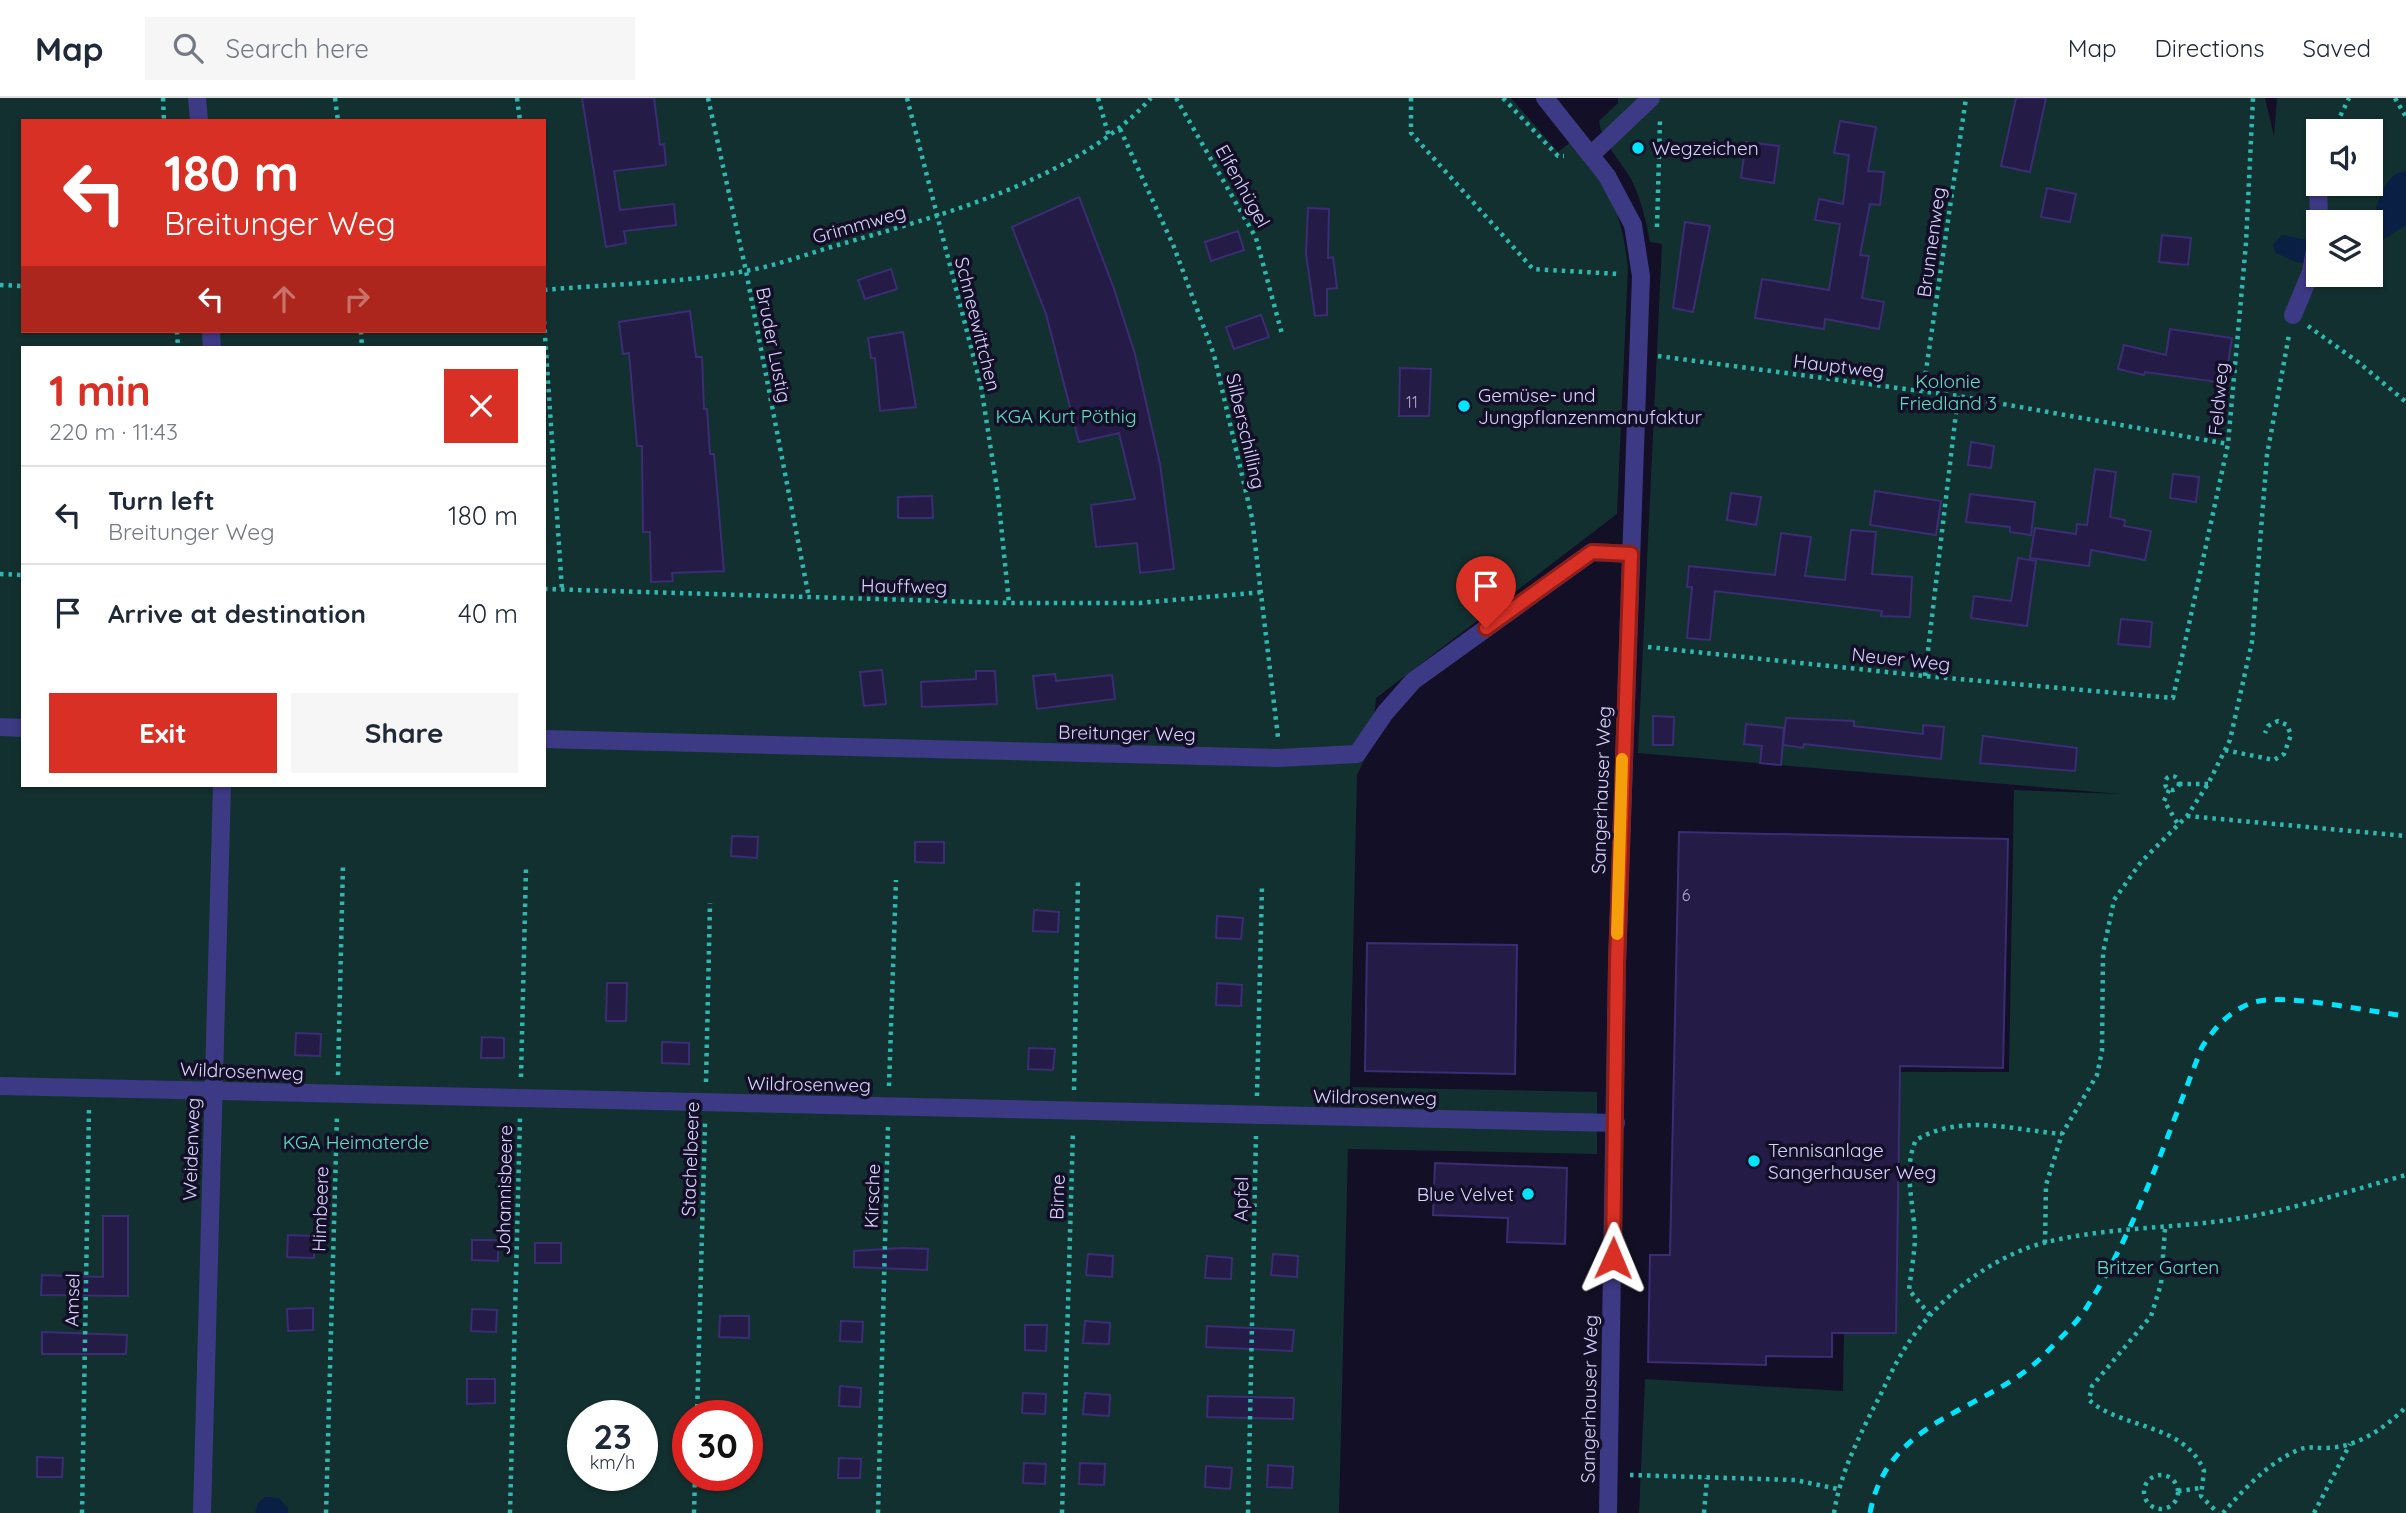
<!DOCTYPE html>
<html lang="en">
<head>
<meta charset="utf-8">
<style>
	:root { --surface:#fff; --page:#f6f6f7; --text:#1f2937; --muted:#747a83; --line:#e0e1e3; --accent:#d93025 }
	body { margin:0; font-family:Quicksand,sans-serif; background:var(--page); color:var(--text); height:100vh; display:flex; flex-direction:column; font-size:26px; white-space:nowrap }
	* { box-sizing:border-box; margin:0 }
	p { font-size:23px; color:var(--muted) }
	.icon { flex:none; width:38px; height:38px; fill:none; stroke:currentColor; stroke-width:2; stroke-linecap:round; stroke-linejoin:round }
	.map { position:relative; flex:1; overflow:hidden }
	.details { position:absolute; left:21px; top:248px; width:525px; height:441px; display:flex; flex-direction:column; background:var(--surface); border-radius:0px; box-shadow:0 2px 5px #0004 }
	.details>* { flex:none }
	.top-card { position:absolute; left:21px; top:21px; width:525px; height:214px; border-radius:0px; box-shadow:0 2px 5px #0004; background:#d93025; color:#fff; overflow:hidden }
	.buttons { position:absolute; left:2306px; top:21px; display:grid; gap:14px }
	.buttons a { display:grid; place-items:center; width:77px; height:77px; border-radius:0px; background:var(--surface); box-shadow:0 2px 5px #0004; font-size:35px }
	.speed { position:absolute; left:567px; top:1302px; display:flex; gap:14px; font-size:35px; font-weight:700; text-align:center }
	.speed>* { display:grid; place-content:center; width:91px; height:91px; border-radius:50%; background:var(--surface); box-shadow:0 2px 5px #0004; line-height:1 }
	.speed small { font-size:18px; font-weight:400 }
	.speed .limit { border:10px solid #d22; background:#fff; color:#111 }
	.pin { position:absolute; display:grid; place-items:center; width:60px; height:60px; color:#fff; margin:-72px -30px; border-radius:50% 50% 50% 0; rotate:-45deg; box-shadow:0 0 7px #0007 }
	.pin .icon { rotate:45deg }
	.me { position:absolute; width:77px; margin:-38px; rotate:1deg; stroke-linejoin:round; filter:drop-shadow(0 0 5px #0008) }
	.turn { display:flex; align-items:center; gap:24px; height:147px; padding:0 28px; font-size:32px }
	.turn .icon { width:91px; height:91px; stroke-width:2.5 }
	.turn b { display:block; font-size:49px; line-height:60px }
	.lanes { display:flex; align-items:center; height:66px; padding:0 28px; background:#0003; justify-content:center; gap:35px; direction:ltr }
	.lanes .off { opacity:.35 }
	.round { display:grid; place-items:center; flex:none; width:74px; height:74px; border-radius:0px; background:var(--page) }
	.head { display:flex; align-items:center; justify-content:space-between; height:119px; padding:0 28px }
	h1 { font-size:42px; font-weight:700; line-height:52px; color:var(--accent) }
	.cta { display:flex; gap:14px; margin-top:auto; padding:14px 28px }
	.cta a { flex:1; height:80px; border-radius:0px; background:var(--accent); color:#fff; font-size:28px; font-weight:700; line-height:80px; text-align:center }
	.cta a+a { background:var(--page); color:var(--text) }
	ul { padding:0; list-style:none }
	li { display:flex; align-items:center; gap:21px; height:98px; padding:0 28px; border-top:2px solid var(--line) }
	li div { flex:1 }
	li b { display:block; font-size:26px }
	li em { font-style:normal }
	header { display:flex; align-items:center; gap:42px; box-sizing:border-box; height:98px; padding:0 35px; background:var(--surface); border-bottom:2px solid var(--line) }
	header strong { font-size:33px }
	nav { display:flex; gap:38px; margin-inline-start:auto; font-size:24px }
	.search { width:490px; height:63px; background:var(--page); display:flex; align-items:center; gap:18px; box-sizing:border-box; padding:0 24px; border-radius:0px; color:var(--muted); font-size:26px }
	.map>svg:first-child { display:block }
</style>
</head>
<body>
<header>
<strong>Map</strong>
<div class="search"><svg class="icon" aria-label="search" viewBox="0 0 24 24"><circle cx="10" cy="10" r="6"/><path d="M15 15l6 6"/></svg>Search here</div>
<nav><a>Map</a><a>Directions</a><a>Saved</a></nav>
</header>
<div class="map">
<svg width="2406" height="1415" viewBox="0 0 2406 1415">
	<rect width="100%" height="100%" fill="#130f26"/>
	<g fill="#12302f" fill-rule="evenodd">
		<path d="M0 0H1511L1558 54 1573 42C1606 90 1622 109 1628 170L1617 416 1376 600 1372 645 1357 677 1350 989 1597 994V1056L1348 1051 1339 1415H0ZM23 23H544V233H23ZM23 250H544V688H23ZM583 1318H642V1377H583ZM688 1318H747V1377H688Z"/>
		<path d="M1618 0H2265L2274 38 2277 0H2406V1415H1639L1645 1281 1843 1293 1848 974H2009L2014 692 2121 696 1638 655 1662 146 1650 144C1646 122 1641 101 1631 81 1621 63 1601 43 1599 23L1618 5ZM2319 33H2371V86H2319ZM2319 124H2371V177H2319Z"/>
	</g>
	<g fill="#0a1f44">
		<path d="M2406 73V127L2371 149C2371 128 2378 75 2406 73Z"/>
		<polygon points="2282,137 2308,142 2312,167 2296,164 2276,155 2273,147"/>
		<polygon points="265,1399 279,1400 288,1410 288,1415 255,1415 258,1405"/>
	</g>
	<g fill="#241b47" stroke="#3b2d73" stroke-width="2">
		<polygon points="582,0 654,0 660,47 664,46 666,67 614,73 620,112 674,106 676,127 624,133 626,145 606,149"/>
		<polygon points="2016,0 2046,0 2030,74 2001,68"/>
		<polygon points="1840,23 1876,29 1868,73 1884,74 1880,107 1870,106 1860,157 1869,158 1862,200 1884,204 1879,231 1825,221 1824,231 1755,220 1762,181 1829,192 1840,126 1815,122 1819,101 1843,106 1849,57 1834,55"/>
		<polygon points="1746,44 1779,48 1774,85 1741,80"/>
		<polygon points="2047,90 2076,96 2070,124 2041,119"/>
		<polygon points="1079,99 1113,188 1135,256 1160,366 1174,471 1140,475 1137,445 1096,449 1091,407 1135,401 1119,335 1079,344 1046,216 1012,129"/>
		<polygon points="1308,110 1329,111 1328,160 1333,159 1337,190 1327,191 1327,217 1315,218 1306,156"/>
		<polygon points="1685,124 1710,128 1693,214 1673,210"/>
		<polygon points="1238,133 1244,152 1211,163 1205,144"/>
		<polygon points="2162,137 2191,140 2188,167 2159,164"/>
		<polygon points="891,171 897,191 865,201 858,182"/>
		<polygon points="690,213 696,259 702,259 704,311 707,311 710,356 714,356 724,473 672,475 673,483 651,484 650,434 643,434 642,348 637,348 629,255 623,256 619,224"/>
		<polygon points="1261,217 1269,239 1234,251 1226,229"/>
		<polygon points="2170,231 2232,240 2225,285 2145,274 2144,277 2118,271 2124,247 2166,257"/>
		<polygon points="903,234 916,309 880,313 875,260 871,260 868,240"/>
		<polygon points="1400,270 1431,271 1429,318 1399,318"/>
		<polygon points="1971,344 1994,348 1991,370 1968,367"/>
		<polygon points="2095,371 2116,374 2110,419 2125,422 2124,428 2151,433 2145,462 2091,452 2089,468 2030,460 2035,430 2076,436 2077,426 2087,427"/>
		<polygon points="2173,376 2199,379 2196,404 2170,400"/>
		<polygon points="1875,393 1941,403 1936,437 1870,427"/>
		<polygon points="1731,395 1761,399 1756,427 1727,422"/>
		<polygon points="1970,396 2035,404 2031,437 2010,434 2010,429 1966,424"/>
		<polygon points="932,398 933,420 898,420 898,399"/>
		<polygon points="1851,432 1876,434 1872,476 1912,479 1910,519 1881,518 1882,513 1715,493 1710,542 1687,540 1692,489 1687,489 1689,468 1775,477 1781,435 1811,439 1805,478 1845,482"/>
		<polygon points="2018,460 2036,463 2027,528 1971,520 1974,498 2011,503"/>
		<polygon points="2121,521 2152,524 2150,549 2118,546"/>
		<polygon points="882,572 886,606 864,608 860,574"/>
		<polygon points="976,573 995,573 997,606 922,609 921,584 976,581"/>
		<polygon points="1055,576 1056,583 1112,577 1115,601 1037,611 1033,578"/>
		<polygon points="1653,618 1674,619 1673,647 1653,647"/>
		<polygon points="1786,620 1854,623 1854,628 1923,636 1923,627 1944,629 1941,661 1804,646 1803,650 1783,647"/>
		<polygon points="1746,626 1784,630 1781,667 1760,665 1762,648 1744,646"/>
		<polygon points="1983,638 2077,650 2075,673 1980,665"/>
		<polygon points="1679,734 2008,741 2003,970 1900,968 1896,1235 1832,1235 1832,1259 1766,1258 1766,1267 1648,1264 1650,1157 1670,1157"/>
		<polygon points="732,738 758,739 757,760 731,758"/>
		<polygon points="915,744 944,744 944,765 915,764"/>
		<polygon points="1034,812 1059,814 1058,834 1033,833"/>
		<polygon points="1217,818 1243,820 1241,841 1216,840"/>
		<polygon points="1367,845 1517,847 1515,976 1365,973"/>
		<polygon points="607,885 627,885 626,923 606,923"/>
		<polygon points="1217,885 1242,887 1241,908 1216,907"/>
		<polygon points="296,935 321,936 320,958 295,957"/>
		<polygon points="482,939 504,940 504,960 481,960"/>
		<polygon points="662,944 689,945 689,966 662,965"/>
		<polygon points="1029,950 1055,951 1053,972 1028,971"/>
		<polygon points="1435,1065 1567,1070 1565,1146 1507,1144 1508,1120 1433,1117"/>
		<polygon points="103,1118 128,1118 128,1198 41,1197 42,1177 103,1179"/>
		<polygon points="288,1137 315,1138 314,1160 287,1159"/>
		<polygon points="472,1142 498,1142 498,1163 472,1162"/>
		<rect x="535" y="1145" width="26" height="20"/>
		<polygon points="903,1150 928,1151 927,1172 854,1169 854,1153"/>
		<polygon points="1088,1156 1113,1158 1112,1179 1086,1177"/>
		<polygon points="1273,1156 1298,1158 1297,1179 1271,1177"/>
		<polygon points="1207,1158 1232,1160 1231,1181 1205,1180"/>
		<polygon points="313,1210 313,1232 288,1233 287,1211"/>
		<polygon points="472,1211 497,1212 496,1234 471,1233"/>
		<polygon points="720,1218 749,1218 749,1240 719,1239"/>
		<polygon points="841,1223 863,1224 862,1244 840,1243"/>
		<polygon points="1085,1223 1110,1225 1109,1246 1083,1245"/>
		<polygon points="1025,1227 1047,1227 1046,1253 1025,1252"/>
		<polygon points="1207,1228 1294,1232 1292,1253 1206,1249"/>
		<polygon points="42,1234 127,1237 126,1256 42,1256"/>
		<polygon points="467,1281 495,1281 495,1305 467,1306"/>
		<polygon points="840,1288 861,1290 860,1309 839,1308"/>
		<polygon points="1023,1295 1046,1296 1045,1316 1022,1315"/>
		<polygon points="1085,1295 1110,1297 1109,1318 1083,1316"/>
		<polygon points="1208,1298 1294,1300 1293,1321 1207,1319"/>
		<polygon points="37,1359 63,1360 62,1379 37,1379"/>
		<polygon points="839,1360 861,1361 860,1380 838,1380"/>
		<polygon points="1024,1365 1046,1366 1045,1386 1023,1385"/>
		<polygon points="1080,1365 1105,1366 1104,1387 1079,1386"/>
		<polygon points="1268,1367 1293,1369 1292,1390 1267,1389"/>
		<polygon points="1206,1368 1232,1370 1230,1391 1205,1389"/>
	</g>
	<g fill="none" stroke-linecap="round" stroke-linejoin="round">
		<g stroke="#2fb8b0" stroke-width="4.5" stroke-dasharray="3.5 5" stroke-linecap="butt">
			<polyline points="163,0 164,23"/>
			<polyline points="335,0 338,23"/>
			<polyline points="517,0 520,23"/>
			<polyline points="708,0 746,173 809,500"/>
			<polyline points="907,0 981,288 998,397 1009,505"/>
			<polyline points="1098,0 1109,39"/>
			<polyline points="1176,0 1256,140 1282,236"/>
			<polyline points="1411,0 1411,35 1533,171 1619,176"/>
			<polyline points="1503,0 1558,58 1564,58"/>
			<polyline points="2395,0 2406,19"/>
			<polyline points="1120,31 1174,149 1214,257 1252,420 1278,639"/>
			<polyline points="2333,33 2349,0"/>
			<polyline points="1657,129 1660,23"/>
			<polyline points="0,187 23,188"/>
			<path d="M544 192C609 186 682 185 745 173 776 168 807 156 838 147 939 118 1079 81 1151 0"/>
			<polyline points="544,223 562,492"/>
			<polyline points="2308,228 2358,264 2406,304"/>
			<polyline points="177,233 178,250"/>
			<polyline points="361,233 362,250"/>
			<polyline points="1658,258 1958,298 2228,346"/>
			<polyline points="1923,293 1966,0"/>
			<polyline points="0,476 23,477"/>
			<polyline points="544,491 1009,505 1140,505 1263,494"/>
			<polyline points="1648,549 1925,578 2173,600 2228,346 2246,145 2253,0"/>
			<polyline points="1925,578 1958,298"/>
			<polyline points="2225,652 2274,662 2284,656 2291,637 2287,627 2278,623 2268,628 2265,635"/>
			<circle cx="2172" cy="685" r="7"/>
			<polyline points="2179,686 2208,686"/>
			<polyline points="2169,692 2164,703 2178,726"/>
			<polyline points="2187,718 2406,738"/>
			<polyline points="338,977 343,766"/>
			<polyline points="521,979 526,770"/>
			<polyline points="706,984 710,805"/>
			<polyline points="889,988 896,782"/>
			<polyline points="1074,992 1078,783"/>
			<polyline points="1257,998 1262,788"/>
			<path d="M2165 1131 2161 1186 2151 1218 2092 1288 2089 1302C2121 1331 2185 1325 2204 1373L2201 1398 2218 1415"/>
			<polyline points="2045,1145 2046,1087 2062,1036 2097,977 2102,953 2103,855 2114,802 2141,764 2187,718 2208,686 2230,642 2252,544 2267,357 2289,237"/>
			<path d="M1930 1217 1909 1192C1911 1175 1914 1158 1915 1142 1915 1111 1902 1071 1916 1042 1962 1015 2013 1032 2062 1036"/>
			<polyline points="697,1318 705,1025"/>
			<polyline points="1630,1377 1795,1382 1838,1391"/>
			<circle cx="2161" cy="1394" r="17"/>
			<polyline points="2178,1393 2201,1390"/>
			<polyline points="82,1415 89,1011"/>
			<polyline points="326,1415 337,1017"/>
			<polyline points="510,1415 520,1019"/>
			<polyline points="694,1415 695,1377"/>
			<polyline points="878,1415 888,1028"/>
			<polyline points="1062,1415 1073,1033"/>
			<polyline points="1248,1415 1256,1038"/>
			<polyline points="1704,1415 1707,1380"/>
			<path d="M1834 1415C1840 1377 1856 1345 1873 1311 1883 1293 1891 1273 1902 1255 1932 1204 1990 1158 2047 1144 2112 1128 2181 1131 2247 1119 2301 1109 2353 1092 2406 1077"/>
			<path d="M2223 1415C2244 1391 2268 1365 2298 1352 2308 1348 2315 1350 2325 1350 2357 1350 2385 1330 2406 1309"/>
			<polyline points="2314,1415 2350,1346"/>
		</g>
		<g stroke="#3d3a85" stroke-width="18">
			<polyline points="197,0 199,23"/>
			<polyline points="1545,0 1607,78 1633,127 1641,178 1617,865 1608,1415"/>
			<polyline points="1591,57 1651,0"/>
			<polyline points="2318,84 2319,124"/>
			<polyline points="2293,217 2311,174 2319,128"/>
			<polyline points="211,233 212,250"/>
			<polyline points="0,629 23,630"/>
			<polyline points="544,641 1278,660 1357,656 1385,615 1413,583 1592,454 1631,456"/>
			<polyline points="0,988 1616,1025"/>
			<polyline points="202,1415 222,688"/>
		</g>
		<path stroke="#00e5ff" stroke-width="5" stroke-dasharray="10 9" stroke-linecap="butt" d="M1870 1415C1888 1317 1990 1314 2046 1255 2058 1242 2075 1227 2085 1212 2137 1131 2167 1038 2202 949 2215 929 2231 911 2255 904 2286 895 2371 914 2406 918"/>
	</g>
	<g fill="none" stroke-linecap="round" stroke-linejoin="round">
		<g stroke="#8d1f18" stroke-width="18">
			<polyline id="route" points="1486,530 1592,454 1631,456 1617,865 1613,1160"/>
		</g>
		<use href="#route" stroke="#d93025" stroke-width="12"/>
		<polyline stroke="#f59e0b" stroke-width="12" points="1617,836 1622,661"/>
	</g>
	<g fill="#00e5ff" stroke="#130f26" stroke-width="2.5">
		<circle cx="1638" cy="50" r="7"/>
		<circle cx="1464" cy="308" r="7"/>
		<circle cx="1754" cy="1063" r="7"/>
		<circle cx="1528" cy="1096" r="7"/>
	</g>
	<g text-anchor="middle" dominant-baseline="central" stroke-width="7" stroke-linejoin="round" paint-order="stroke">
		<g font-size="16" fill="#aca6d1">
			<text x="1412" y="304">11</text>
			<text x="1686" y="797">6</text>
		</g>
		<g font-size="19" fill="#d9d4ff" stroke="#130f26" text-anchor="start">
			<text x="1652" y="50">Wegzeichen</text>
			<text x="1478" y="297">Gemüse- und<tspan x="1478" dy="22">Jungpflanzenmanufaktur</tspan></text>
			<text x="1768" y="1052">Tennisanlage<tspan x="1768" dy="22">Sangerhauser Weg</tspan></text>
			<text x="1514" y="1096" text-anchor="end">Blue Velvet</text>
		</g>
		<g font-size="19" fill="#d9d4ff" stroke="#130f26">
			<text transform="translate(1243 88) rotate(61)">Elfenhügel</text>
			<text transform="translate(859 126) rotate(-16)">Grimmweg</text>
			<text transform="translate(1931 144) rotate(-82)">Brunnenweg</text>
			<text transform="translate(978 226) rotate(76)">Schneewittchen</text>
			<text transform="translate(774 247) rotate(79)">Bruder Lustig</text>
			<text transform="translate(1839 268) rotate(7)">Hauptweg</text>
			<text transform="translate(2218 301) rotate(-85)">Feldweg</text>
			<text transform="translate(1246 333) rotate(77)">Silberschilling</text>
			<text transform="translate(904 488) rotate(1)">Hauffweg</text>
			<text transform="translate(1901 561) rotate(6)">Neuer Weg</text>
			<text transform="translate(1127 635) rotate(1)">Breitunger Weg</text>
			<text transform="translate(1601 692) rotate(-88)">Sangerhauser Weg</text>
			<text transform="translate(242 973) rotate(2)">Wildrosenweg</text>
			<text transform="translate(809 986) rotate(1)">Wildrosenweg</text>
			<text transform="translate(1375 999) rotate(1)">Wildrosenweg</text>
			<text transform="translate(191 1051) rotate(-88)">Weidenweg</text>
			<text transform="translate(690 1061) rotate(-88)">Stachelbeere</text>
			<text transform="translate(504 1092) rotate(-89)">Johannisbeere</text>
			<text transform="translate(872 1098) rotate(-88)">Kirsche</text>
			<text transform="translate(1057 1099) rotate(-88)">Birne</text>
			<text transform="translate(1241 1101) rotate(-89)">Apfel</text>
			<text transform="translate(320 1111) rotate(-88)">Himbeere</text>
			<text transform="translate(72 1202) rotate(-89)">Amsel</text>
			<text transform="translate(1589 1301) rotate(-89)">Sangerhauser Weg</text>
		</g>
		<g font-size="19" fill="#5fe0c0" stroke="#130f26">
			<text x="1948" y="283">Kolonie<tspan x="1948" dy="22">Friedland 3</tspan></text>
			<text x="1066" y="318">KGA Kurt Pöthig</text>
			<text x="356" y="1044">KGA Heimaterde</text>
			<text x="2158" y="1169">Britzer Garten</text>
		</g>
	</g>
</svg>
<div class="buttons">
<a><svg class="icon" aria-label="sound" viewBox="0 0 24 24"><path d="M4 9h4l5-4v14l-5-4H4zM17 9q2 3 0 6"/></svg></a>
<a><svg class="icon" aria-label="layers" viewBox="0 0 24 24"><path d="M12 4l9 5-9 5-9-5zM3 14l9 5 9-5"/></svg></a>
</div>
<div class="speed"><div>23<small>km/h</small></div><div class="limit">30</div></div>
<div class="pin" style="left:1486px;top:530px;background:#d93025"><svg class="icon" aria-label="arrive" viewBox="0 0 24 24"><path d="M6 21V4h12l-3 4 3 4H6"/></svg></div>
<svg class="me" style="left:1613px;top:1160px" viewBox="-20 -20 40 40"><path d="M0-17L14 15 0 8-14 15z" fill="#d93025" stroke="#fff" stroke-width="4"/></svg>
<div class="top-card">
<div class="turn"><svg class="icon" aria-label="left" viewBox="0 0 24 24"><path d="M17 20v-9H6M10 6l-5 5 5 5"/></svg><div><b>180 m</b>Breitunger Weg</div></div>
<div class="lanes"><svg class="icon" aria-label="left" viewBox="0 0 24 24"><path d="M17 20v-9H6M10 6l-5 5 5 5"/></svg><svg class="icon off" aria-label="ahead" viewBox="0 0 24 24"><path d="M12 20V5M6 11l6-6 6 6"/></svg><svg class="icon off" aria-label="right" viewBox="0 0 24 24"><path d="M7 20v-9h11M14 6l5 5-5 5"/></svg></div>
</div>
<section class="details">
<div class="head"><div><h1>1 min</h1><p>220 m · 11:43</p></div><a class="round" style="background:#d93025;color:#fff"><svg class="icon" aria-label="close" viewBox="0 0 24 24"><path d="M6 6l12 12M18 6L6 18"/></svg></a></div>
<ul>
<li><svg class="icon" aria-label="left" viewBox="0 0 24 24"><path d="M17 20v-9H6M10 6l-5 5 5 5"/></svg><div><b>Turn left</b><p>Breitunger Weg</p></div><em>180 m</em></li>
<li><svg class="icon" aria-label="arrive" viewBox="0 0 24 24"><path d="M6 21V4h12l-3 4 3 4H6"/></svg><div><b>Arrive at destination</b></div><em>40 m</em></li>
</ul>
<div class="cta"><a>Exit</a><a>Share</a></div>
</section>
</div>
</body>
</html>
